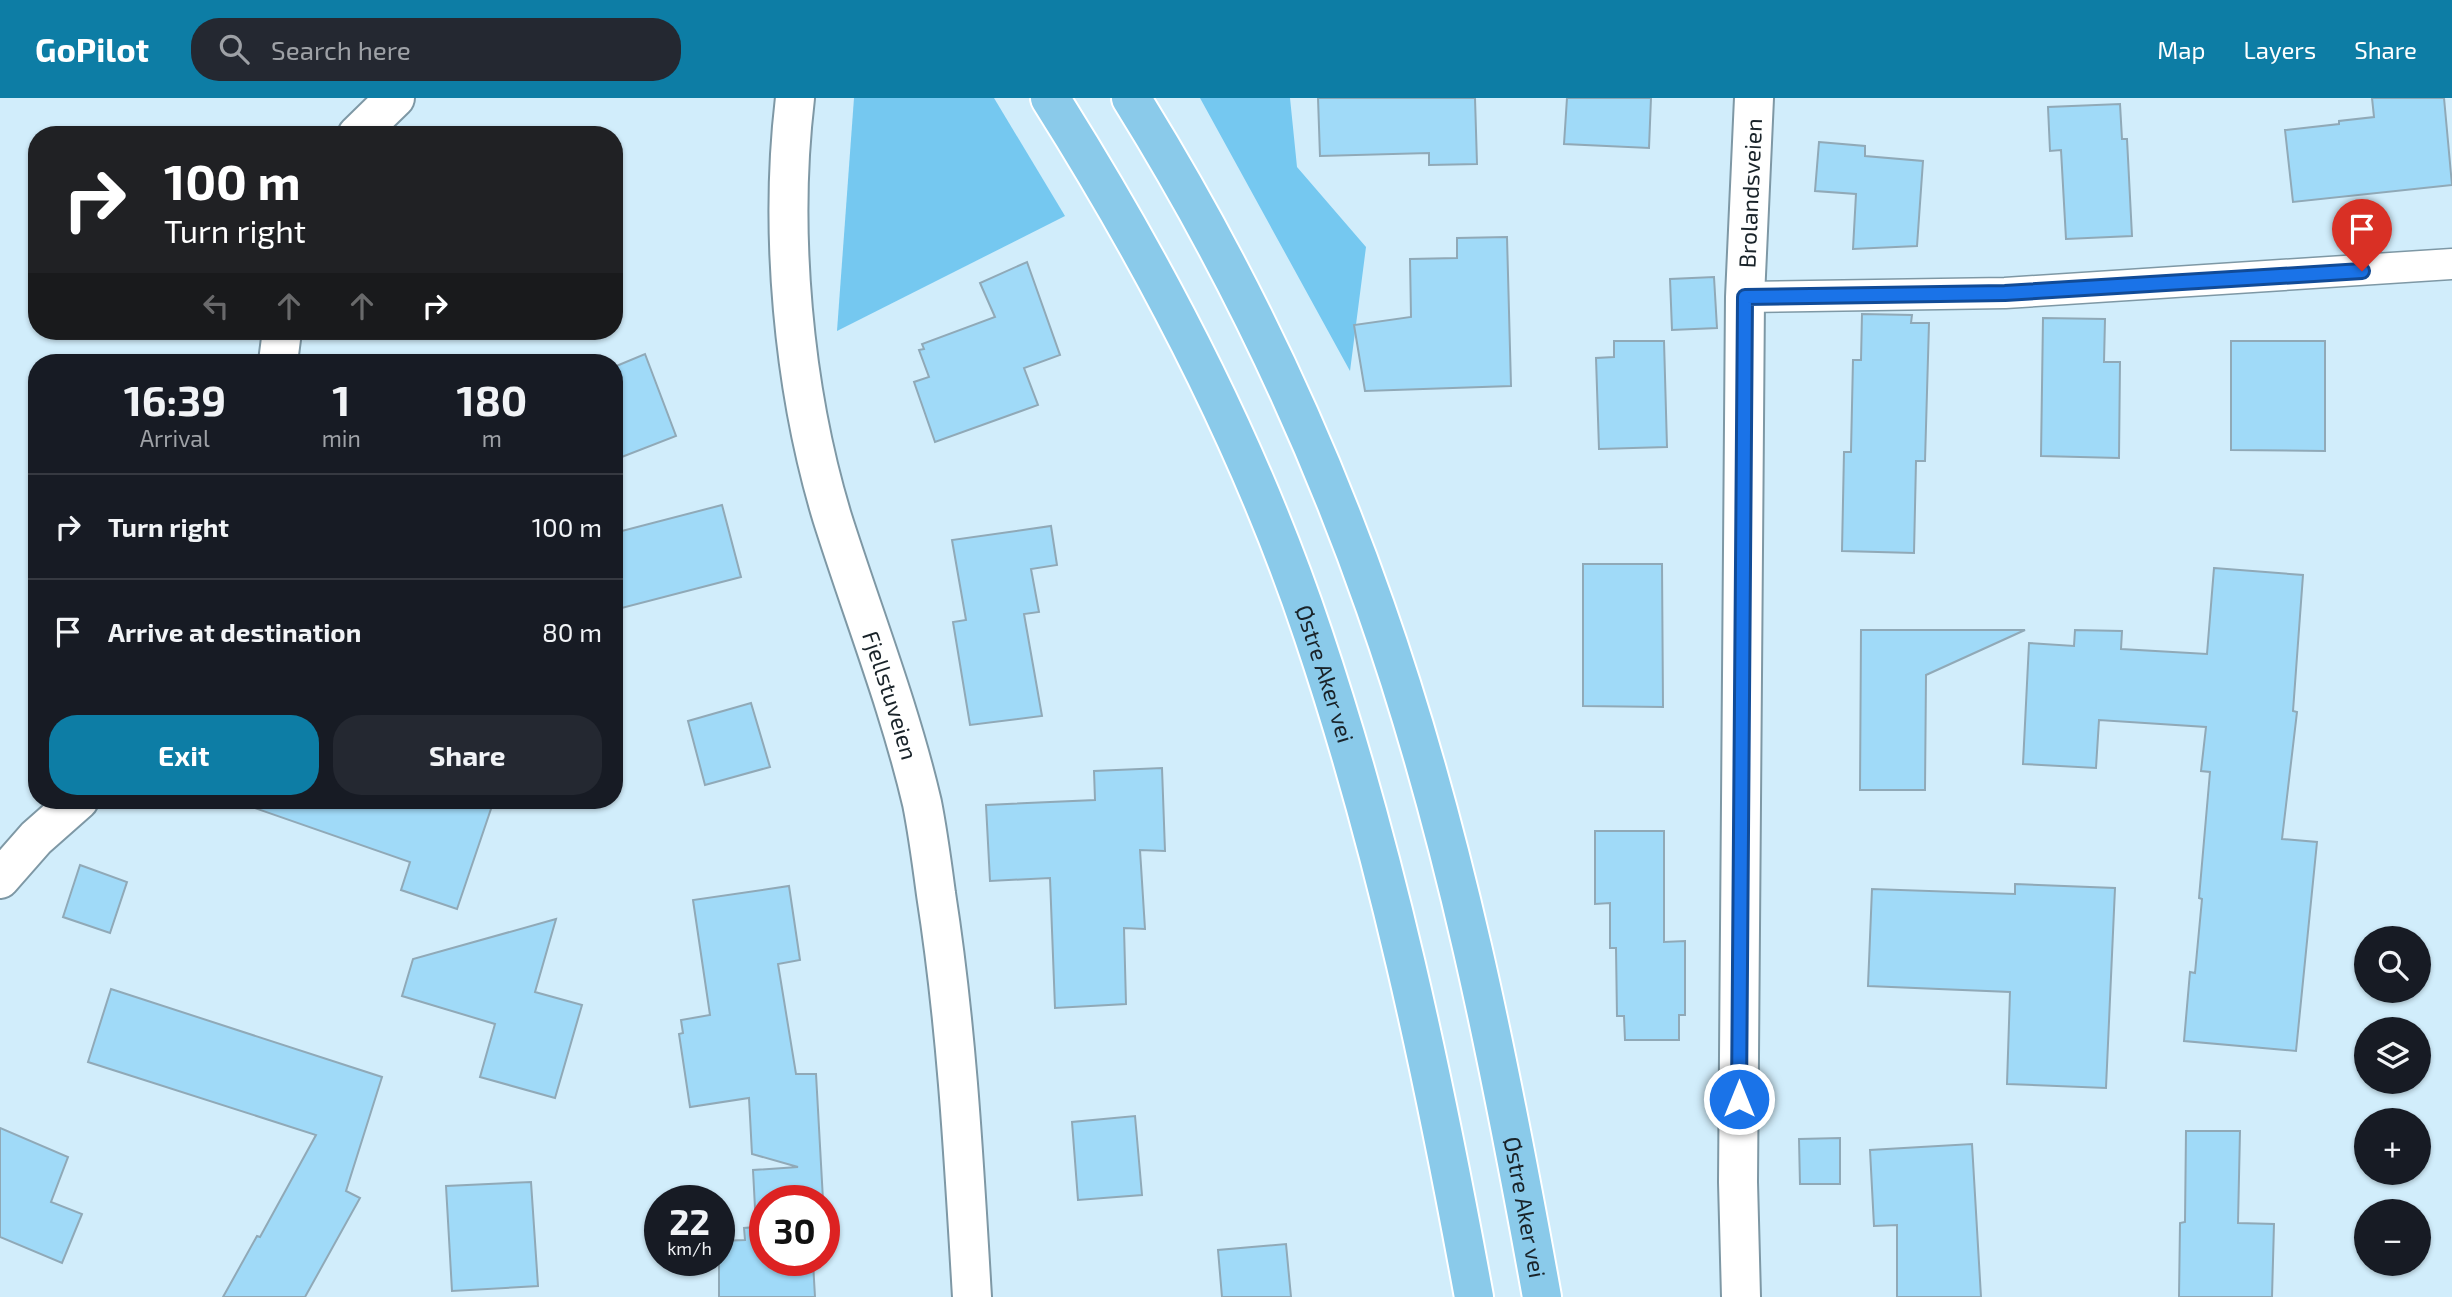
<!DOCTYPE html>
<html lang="en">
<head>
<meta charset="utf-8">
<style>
	:root { --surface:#171b24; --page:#242831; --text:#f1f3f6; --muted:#9ea1a6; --line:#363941; --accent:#0d7da5 }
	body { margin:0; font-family:"Exo 2",sans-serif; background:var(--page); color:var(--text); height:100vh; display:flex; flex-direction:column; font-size:26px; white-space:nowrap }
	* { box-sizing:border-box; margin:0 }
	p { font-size:23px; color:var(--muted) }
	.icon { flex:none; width:38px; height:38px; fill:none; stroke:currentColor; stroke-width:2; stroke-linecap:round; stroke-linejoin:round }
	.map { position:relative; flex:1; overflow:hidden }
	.details { position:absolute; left:28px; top:256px; width:595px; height:455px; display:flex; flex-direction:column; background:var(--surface); border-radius:28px; box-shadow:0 2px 5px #0004 }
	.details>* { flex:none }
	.hud { position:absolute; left:28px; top:28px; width:595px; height:214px; border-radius:28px; box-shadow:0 2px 5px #0004; background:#202124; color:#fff; overflow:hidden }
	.buttons { position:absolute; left:2354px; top:828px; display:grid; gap:14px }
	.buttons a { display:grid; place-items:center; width:77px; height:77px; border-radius:50%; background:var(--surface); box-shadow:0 2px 5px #0004; font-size:35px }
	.speed { position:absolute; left:644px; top:1087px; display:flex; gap:14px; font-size:35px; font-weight:700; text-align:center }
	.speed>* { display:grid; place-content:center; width:91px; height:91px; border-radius:50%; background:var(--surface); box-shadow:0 2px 5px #0004; line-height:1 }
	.speed small { font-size:18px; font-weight:400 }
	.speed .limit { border:10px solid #d22; background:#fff; color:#111 }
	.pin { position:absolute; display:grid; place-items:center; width:60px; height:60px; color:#fff; margin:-72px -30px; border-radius:50% 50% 50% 0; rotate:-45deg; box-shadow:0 0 7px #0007 }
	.pin .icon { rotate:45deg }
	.me { position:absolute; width:77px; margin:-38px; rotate:0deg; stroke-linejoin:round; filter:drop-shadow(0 0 5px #0008) }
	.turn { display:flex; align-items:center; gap:24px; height:147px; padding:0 21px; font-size:32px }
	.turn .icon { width:91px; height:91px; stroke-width:2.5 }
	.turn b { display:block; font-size:49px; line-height:60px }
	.lanes { display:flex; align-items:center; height:66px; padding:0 21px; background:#0003; justify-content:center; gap:35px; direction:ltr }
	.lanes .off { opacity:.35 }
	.eta { display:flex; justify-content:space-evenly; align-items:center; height:119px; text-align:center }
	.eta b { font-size:42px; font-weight:700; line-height:49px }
	.cta { display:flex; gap:14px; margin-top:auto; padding:14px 21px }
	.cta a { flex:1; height:80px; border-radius:28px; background:var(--accent); color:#fff; font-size:28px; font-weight:700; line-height:80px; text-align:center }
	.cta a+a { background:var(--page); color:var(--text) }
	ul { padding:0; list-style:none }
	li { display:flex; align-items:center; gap:21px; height:105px; padding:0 21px; border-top:2px solid var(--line) }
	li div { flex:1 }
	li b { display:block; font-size:26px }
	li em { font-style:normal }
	header { display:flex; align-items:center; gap:42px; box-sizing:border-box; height:98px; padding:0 35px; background:var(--accent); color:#fff }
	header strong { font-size:33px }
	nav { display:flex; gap:38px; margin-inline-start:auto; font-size:24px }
	.search { width:490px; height:63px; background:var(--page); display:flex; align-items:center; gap:18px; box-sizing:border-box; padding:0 24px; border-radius:28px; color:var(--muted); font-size:26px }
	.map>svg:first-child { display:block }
</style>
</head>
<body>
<header>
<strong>GoPilot</strong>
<div class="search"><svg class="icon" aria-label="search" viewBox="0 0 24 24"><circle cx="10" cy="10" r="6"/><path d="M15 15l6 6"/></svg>Search here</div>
<nav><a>Map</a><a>Layers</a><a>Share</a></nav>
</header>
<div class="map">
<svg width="2452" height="1199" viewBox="0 0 2452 1199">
	<rect width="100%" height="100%" fill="#d1edfb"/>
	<g fill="#75c8f0">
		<polygon points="854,0 994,0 1065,118 837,233"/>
		<polygon points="1200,0 1290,0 1297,69 1366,149 1350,273"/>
	</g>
	<g fill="#a0daf8" stroke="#90a9b7" stroke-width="2">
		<polygon points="1318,0 1475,0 1477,66 1429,67 1429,55 1320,58"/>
		<polygon points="1567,0 1651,0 1649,50 1564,46"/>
		<polygon points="2372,0 2444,0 2452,87 2293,104 2285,32 2339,26 2339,23 2374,19"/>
		<polygon points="2120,6 2122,41 2127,41 2132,138 2066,141 2061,52 2050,53 2048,9"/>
		<polygon points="1819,44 1865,48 1865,58 1923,63 1917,148 1853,151 1856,96 1815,93"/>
		<polygon points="1507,139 1511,288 1365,293 1354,227 1411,219 1410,161 1457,160 1457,140"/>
		<polygon points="1027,164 1060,257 1024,270 1038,307 935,344 914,284 929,279 919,252 924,251 922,246 995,219 980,185"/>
		<polygon points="1714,179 1717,230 1672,232 1670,181"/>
		<polygon points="1862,216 1912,217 1911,225 1929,225 1925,363 1916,363 1914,455 1842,453 1844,354 1851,354 1853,262 1861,262"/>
		<polygon points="2043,220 2105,221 2104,264 2120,264 2119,360 2041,358"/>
		<polygon points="1614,243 1664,243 1667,349 1599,351 1596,260 1614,259"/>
		<polygon points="2231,243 2325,243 2325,353 2231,352"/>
		<polygon points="645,256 676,338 614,362 614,269"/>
		<polygon points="722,407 741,479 614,512 614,435"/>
		<polygon points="1051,428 1057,467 1031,471 1039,514 1024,516 1042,618 970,627 953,524 966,522 952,442"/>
		<polygon points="1583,466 1662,466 1663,609 1583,608"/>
		<polygon points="2214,470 2303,477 2293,613 2297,614 2282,741 2317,744 2296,953 2184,943 2190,874 2195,875 2202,801 2199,800 2210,674 2201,673 2206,629 2099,622 2096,670 2023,666 2029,545 2074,548 2075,532 2122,533 2121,551 2207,556"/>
		<polygon points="1861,532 2025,532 1926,577 1925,692 1860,692"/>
		<polygon points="751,605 770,669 705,687 688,623"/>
		<polygon points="1162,670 1165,753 1140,752 1145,831 1124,830 1126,906 1055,910 1050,780 990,783 986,707 1095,702 1094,673"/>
		<polygon points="253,702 494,702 457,811 401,792 410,764 252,709"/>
		<polygon points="1595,733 1664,733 1664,844 1685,843 1685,917 1679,917 1679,942 1625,942 1624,918 1617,918 1616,850 1610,850 1610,805 1595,806"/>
		<polygon points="80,767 127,784 110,835 63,819"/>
		<polygon points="2015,786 2115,790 2106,990 2007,986 2010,894 1868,888 1872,791 2015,796"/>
		<polygon points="789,788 800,862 778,866 796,976 816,976 823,1102 765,1102 765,1162 824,1162 824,1131 826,1163 813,1164 815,1199 719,1199 719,1143 745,1142 744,1130 756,1129 753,1072 798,1069 752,1056 749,1000 690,1009 679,936 683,935 681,922 710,917 693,802"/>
		<polygon points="556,821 535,894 582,907 555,1000 480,979 495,926 402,898 413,861"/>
		<polygon points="111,891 382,979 346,1093 360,1100 305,1199 223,1199 257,1138 260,1139 316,1037 88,964"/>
		<polygon points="1135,1018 1142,1097 1078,1102 1072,1024"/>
		<polygon points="0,1030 68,1059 51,1104 82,1116 62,1165 0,1139"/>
		<polygon points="2186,1033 2240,1033 2238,1125 2274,1126 2272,1199 2179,1199 2180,1125 2185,1124"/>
		<polygon points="1840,1040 1840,1086 1800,1086 1799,1041"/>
		<polygon points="1972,1046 1981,1199 1897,1199 1897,1127 1874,1128 1870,1052"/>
		<polygon points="531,1084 538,1188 452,1193 446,1088"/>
		<polygon points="1286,1146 1291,1199 1222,1199 1218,1152"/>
	</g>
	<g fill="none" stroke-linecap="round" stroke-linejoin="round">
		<g stroke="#7e98a5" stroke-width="33">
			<polyline id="service" points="1745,199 2005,195 2452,166"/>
		</g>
		<g stroke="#7e98a5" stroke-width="42">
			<g id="minor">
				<path id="s1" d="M1741 1199 1738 1084 1745 199 1754 0"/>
			</g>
		</g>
		<g stroke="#7e98a5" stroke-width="42">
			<g id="tertiary">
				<path id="s2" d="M795 0C779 133 793 290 832 419 862 514 899 607 922 705 928 735 932 766 936 796 957 930 964 1064 972 1199"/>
				<polyline points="357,37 395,0"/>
				<polyline points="278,264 282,233"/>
				<polyline points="0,781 36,740 79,702"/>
			</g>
		</g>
		<g stroke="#fff" stroke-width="42">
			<g id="trunk">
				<path id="s3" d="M1050 0C1156 168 1250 347 1313 536 1386 753 1433 975 1474 1199"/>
				<path id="s4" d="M1131 0C1230 159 1313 331 1375 508 1454 732 1500 966 1542 1199"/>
			</g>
		</g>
		<use href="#service" stroke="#fff" stroke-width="30"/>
		<use href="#minor" stroke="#fff" stroke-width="38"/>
		<use href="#tertiary" stroke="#fff" stroke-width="38"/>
		<use href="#trunk" stroke="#8acaea" stroke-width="38"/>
	</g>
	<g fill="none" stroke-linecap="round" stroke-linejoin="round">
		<g stroke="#114b97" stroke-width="18">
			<polyline id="route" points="1739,1001 1745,199 2005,195 2362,173"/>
		</g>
		<use href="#route" stroke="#1a73e8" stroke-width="12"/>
	</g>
	<g text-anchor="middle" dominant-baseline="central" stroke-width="7" stroke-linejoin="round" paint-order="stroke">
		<g font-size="23" fill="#192329" stroke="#fff">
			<text stroke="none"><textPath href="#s1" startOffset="1104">Brolandsveien</textPath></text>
			<text stroke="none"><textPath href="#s3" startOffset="640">Østre Aker vei</textPath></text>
			<text stroke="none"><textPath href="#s2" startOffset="611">Fjellstuveien</textPath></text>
			<text stroke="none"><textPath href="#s4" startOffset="1185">Østre Aker vei</textPath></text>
		</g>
	</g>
</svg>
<div class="buttons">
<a><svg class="icon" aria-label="search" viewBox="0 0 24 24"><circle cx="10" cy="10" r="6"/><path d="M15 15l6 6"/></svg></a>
<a><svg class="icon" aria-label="layers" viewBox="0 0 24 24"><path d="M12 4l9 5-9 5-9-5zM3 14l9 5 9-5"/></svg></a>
<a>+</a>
<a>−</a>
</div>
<div class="speed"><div>22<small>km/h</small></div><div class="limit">30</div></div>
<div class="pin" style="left:2362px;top:173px;background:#d93025"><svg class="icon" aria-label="arrive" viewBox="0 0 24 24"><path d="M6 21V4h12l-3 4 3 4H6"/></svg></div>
<svg class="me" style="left:1739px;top:1001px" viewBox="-20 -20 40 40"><circle r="17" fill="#1a73e8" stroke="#fff" stroke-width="3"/><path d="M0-11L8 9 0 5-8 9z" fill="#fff"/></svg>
<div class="hud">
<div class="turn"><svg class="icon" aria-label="right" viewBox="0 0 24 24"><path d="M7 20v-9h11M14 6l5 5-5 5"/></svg><div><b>100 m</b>Turn right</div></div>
<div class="lanes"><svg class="icon off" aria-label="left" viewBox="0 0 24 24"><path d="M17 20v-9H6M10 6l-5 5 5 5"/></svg><svg class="icon off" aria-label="ahead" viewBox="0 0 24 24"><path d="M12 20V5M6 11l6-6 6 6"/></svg><svg class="icon off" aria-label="ahead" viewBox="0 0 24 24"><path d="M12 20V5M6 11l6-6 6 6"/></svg><svg class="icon" aria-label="right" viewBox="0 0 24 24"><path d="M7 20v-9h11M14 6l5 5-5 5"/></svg></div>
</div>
<section class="details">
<div class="eta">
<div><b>16:39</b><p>Arrival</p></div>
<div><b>1</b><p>min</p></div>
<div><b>180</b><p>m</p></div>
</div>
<ul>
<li><svg class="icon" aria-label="right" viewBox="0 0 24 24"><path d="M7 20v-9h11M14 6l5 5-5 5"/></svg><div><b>Turn right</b></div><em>100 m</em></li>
<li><svg class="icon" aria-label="arrive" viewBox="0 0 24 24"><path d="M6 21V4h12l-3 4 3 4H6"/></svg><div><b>Arrive at destination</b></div><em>80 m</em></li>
</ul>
<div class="cta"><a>Exit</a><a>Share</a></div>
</section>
</div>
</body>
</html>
